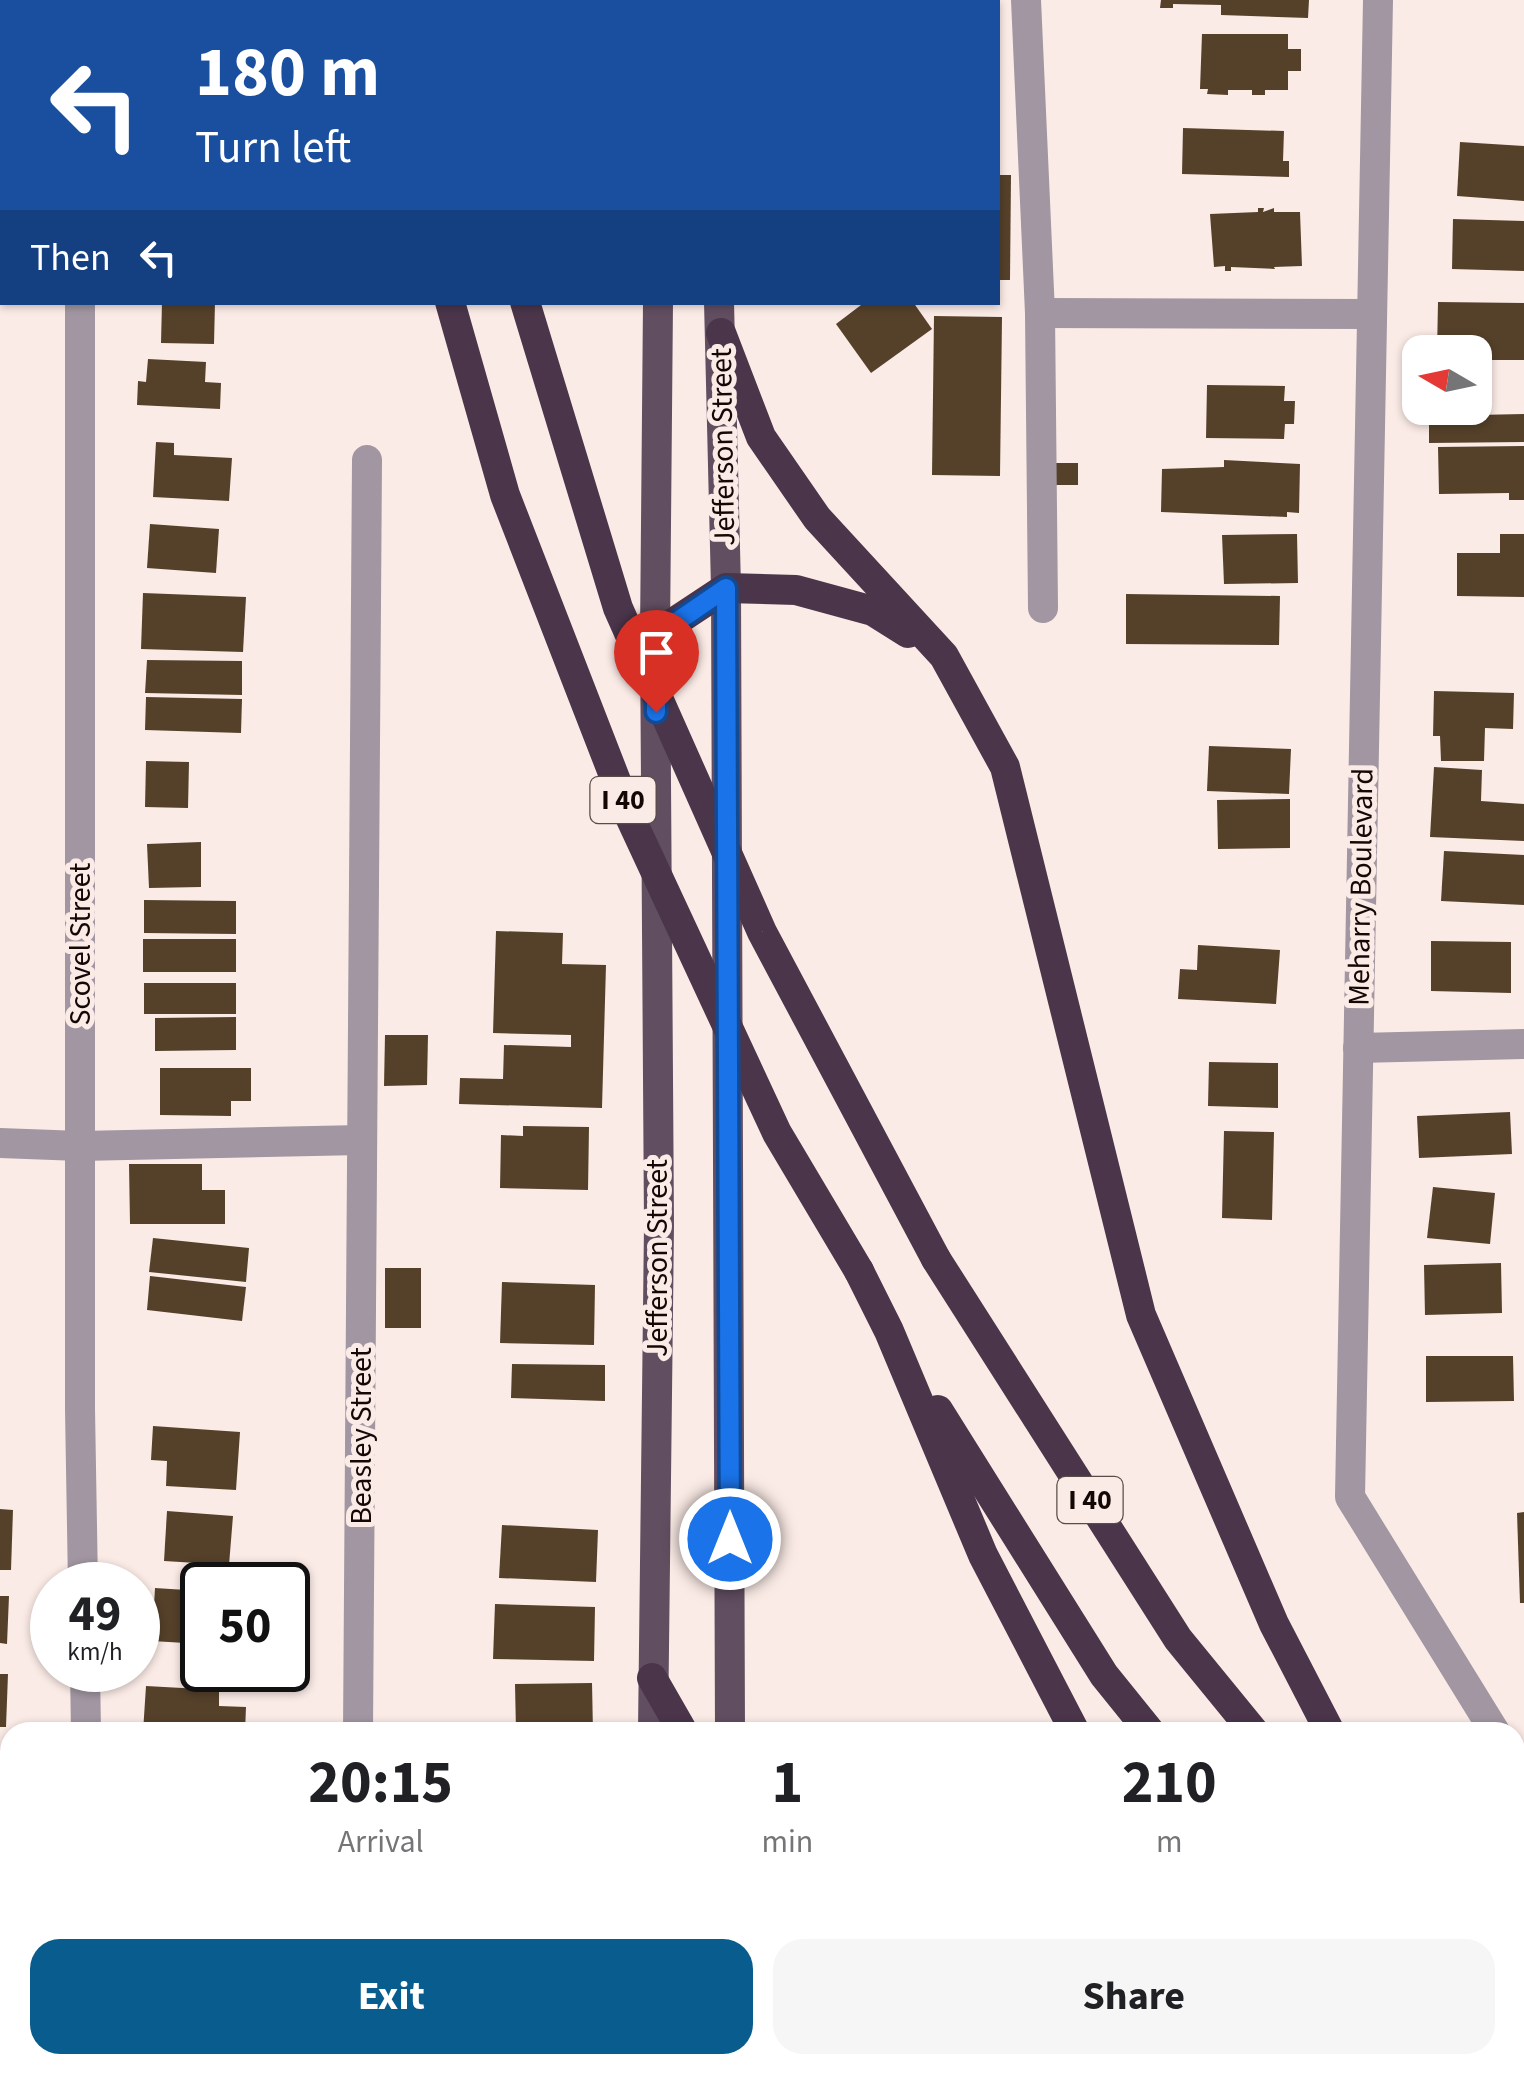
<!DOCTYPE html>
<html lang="en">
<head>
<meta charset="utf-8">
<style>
	:root { --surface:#fff; --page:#f6f6f6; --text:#202124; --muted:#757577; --accent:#095c8e }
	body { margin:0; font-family:"Source Sans 3",sans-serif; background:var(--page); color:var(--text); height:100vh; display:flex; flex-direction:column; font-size:38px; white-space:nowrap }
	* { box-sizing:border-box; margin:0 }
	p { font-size:32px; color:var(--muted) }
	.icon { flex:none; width:55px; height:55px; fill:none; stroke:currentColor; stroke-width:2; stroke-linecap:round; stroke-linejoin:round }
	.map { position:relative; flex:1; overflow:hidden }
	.panel { position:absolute; left:0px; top:1722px; width:1525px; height:352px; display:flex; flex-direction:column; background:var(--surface); border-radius:30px 30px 0 0; box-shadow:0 2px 8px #0004 }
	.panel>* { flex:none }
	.top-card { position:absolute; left:0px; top:0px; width:1000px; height:305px; box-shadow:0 2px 8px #0004; background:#1a4fa0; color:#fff; overflow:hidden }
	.needle { width:65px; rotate:279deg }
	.tools { position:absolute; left:1402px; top:335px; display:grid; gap:20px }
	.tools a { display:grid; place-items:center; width:90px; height:90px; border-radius:20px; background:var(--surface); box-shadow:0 2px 8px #0004; font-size:50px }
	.speed { position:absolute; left:30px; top:1562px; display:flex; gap:20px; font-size:50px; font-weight:700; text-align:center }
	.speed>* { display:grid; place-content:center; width:130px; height:130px; border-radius:50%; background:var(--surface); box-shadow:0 2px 8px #0004; line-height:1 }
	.speed small { font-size:25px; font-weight:400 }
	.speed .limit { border:5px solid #111; border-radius:15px; background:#fff; color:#111 }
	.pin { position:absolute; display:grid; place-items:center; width:85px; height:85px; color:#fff; margin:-102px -42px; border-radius:50% 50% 50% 0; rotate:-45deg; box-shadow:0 0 10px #0007 }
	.pin .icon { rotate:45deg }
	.me { position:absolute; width:110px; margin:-55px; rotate:0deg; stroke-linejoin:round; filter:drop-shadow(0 0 8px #0008) }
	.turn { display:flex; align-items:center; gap:35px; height:210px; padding:0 30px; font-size:45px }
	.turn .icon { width:130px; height:130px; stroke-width:2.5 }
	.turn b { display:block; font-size:70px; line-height:85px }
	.then { display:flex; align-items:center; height:95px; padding:0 30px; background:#0003; gap:20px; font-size:38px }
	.eta { display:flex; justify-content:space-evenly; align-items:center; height:170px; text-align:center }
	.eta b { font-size:60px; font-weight:700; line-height:70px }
	.cta { display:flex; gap:20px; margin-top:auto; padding:20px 30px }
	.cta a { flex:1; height:115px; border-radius:30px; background:var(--accent); color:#fff; font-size:40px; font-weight:700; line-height:115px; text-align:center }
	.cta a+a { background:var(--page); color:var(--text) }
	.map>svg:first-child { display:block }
</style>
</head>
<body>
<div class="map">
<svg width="1524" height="2074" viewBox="0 0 1524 2074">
	<rect width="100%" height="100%" fill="#fbebe6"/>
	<g fill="#55412a">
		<polygon points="1161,0 1309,0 1308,18 1221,15 1221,5 1173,4 1173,8 1160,8"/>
		<polygon points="1202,34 1288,34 1288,49 1301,49 1301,71 1288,71 1288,90 1265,90 1265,95 1252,95 1252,90 1228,90 1228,95 1207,94 1208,89 1200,89"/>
		<polygon points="1183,128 1284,131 1283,161 1289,161 1289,177 1182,174"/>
		<polygon points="1460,142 1524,146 1524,201 1457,196"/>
		<polygon points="998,175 1011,175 1010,280 998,280"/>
		<polygon points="1258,208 1264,208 1263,212 1274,208 1274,212 1300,212 1302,266 1274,267 1275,269 1231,267 1231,271 1225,271 1225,266 1214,267 1210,214 1258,212"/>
		<polygon points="1453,219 1524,221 1524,271 1452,269"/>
		<polygon points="162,302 215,302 214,344 161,343"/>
		<polygon points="865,302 913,302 932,329 871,373 836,324"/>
		<polygon points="1438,302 1524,303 1524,360 1475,360 1475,352 1437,352"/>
		<polygon points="934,316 1002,317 1000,476 932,475"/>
		<polygon points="148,359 206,362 205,382 221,383 220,409 137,405 138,381 146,382"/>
		<polygon points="1207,385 1285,386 1284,401 1295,401 1294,424 1285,424 1284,439 1206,438"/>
		<polygon points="1524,414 1524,442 1429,443 1429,416"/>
		<polygon points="156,442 174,443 174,455 232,458 229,501 153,497"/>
		<polygon points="1524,446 1524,500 1509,500 1509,493 1439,494 1438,447"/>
		<polygon points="1224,460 1300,464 1299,513 1287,512 1287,517 1161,512 1162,469 1224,467"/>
		<rect x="1053" y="463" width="25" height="22"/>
		<polygon points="150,524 219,529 216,573 147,568"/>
		<polygon points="1297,534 1298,583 1224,584 1222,535"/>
		<polygon points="1500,534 1524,534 1524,597 1457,596 1457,553 1500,553"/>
		<polygon points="143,593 246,597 243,652 141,649"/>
		<polygon points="1126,594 1280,596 1279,645 1126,644"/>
		<polygon points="147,660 242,661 242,695 145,693"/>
		<polygon points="1434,691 1514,693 1513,729 1485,728 1484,761 1441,761 1440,736 1433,736"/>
		<polygon points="146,697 242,699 241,733 145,730"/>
		<polygon points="1209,746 1291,749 1289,794 1207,791"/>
		<polygon points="146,761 189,762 188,808 145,807"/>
		<polygon points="1434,767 1482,770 1481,801 1524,804 1524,841 1430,837"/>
		<polygon points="1290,799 1290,848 1218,849 1217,800"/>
		<polygon points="201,842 201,887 149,888 147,844"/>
		<polygon points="1444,851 1524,855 1524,905 1441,901"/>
		<polygon points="144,900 236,901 236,934 144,933"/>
		<polygon points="496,931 563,933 562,964 606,965 602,1108 459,1104 460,1078 503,1079 504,1045 571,1047 571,1035 493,1033"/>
		<rect x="143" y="939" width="93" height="33"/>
		<polygon points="1431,941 1511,942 1511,993 1431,991"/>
		<polygon points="1198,945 1280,950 1276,1004 1178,999 1180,969 1197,970"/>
		<rect x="144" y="983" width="92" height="31"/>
		<polygon points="236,1017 236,1050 155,1051 155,1018"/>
		<polygon points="385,1035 428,1035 427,1085 384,1086"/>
		<polygon points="1209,1062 1278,1063 1278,1108 1208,1106"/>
		<polygon points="160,1068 251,1068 251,1101 231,1101 231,1116 160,1115"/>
		<polygon points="1510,1112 1512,1154 1419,1158 1417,1116"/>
		<polygon points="523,1126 589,1127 588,1190 500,1188 501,1135 523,1136"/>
		<polygon points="1224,1131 1274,1132 1272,1220 1222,1218"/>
		<polygon points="129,1164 202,1164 202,1190 225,1190 225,1224 130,1224"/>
		<polygon points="1433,1187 1495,1193 1490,1244 1427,1238"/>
		<polygon points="153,1238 249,1248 246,1282 149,1272"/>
		<polygon points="1501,1263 1502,1313 1425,1315 1424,1265"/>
		<rect x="385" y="1268" width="36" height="60"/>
		<polygon points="150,1276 246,1287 242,1321 147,1310"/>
		<polygon points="502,1282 595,1285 594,1345 500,1343"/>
		<polygon points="1426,1356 1513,1356 1514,1401 1426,1402"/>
		<polygon points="512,1364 605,1365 605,1401 511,1398"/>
		<polygon points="153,1426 240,1432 236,1490 166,1486 167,1461 151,1460"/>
		<polygon points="0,1509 13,1510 11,1570 0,1570"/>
		<polygon points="167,1511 233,1516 229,1565 164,1561"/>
		<polygon points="1524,1512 1524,1603 1520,1603 1517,1513"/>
		<polygon points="502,1525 598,1530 596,1582 499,1578"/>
		<polygon points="155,1588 202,1591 202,1644 152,1641"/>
		<polygon points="0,1596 9,1596 7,1644 0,1643"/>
		<polygon points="495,1604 595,1607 594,1661 493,1659"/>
		<polygon points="0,1674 8,1674 6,1727 0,1727"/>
		<polygon points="592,1683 593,1732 516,1732 515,1684"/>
		<polygon points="146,1686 219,1690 219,1706 246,1707 245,1732 143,1732"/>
		<polygon points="0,1830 10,1831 10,1879 0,1878"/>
		<rect x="429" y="2065" width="160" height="9"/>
		<polygon points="762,2065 890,2071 890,2074 761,2074"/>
	</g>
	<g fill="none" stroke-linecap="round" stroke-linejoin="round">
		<g stroke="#a196a1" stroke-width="30">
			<polyline points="1026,0 1040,313 1043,608"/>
			<polyline points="1378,0 1350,1497 1495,1732"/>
			<polyline points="80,302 80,1409 83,1585"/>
			<polyline points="1040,313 1372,314"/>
			<polyline points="1358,1048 1524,1044"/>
			<polyline points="0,1143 80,1146 361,1140"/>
			<polyline points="85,1670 86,1732"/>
			<polyline points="358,1732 367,460"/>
			<polyline points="1515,1766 1524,1780"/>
			<polyline points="0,1932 10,1932"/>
			<polyline points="63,2065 63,2074"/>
			<polyline points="979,2065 997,2074"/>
			<polyline points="353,2074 353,2065"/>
		</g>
		<g stroke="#614e61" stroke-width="30">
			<polyline points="703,0 703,2"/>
			<polyline points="665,2 665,0"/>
			<polyline points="719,302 726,588 730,1732"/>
			<polyline points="653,1732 659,1225 655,635 658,302"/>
			<polyline points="685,2074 685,2065"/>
		</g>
		<g stroke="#4a354b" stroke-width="30">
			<polyline points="365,0 365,2"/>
			<polyline points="440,0 441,2"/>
			<polyline points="721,333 761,437 817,518 944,656 1005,767 1141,1315 1274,1624 1330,1732"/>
			<polyline points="655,635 726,588 796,590 873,611 908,633"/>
			<polyline points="936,1259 1178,1639 1254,1732"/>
			<polyline points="859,1271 889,1331 983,1555 1075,1732"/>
			<polyline points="938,1410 1104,1675 1150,1732"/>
			<polyline points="652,1678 683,1732"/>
			<polyline points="1515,2054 1524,2065"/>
			<polyline points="1152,2065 1160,2074"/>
			<polyline points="1246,2065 1250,2074"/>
			<polyline points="1420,2065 1427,2074"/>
		</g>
		<g stroke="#726561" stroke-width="8" stroke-dasharray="18 18" stroke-linecap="butt">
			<polyline points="367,2 372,0"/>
			<polyline points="0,195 2,193"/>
		</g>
		<g stroke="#4a354b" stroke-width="30">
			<polyline points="450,302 505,495 630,817 777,1133 859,1271"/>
			<polyline points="525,302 618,608 762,932 936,1259"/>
		</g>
	</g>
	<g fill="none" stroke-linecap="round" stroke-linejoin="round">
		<g stroke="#114b97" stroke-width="25">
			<polyline id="route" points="656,712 656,636 726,588 730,1539"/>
		</g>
		<use href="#route" stroke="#1a73e8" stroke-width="18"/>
	</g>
	<g text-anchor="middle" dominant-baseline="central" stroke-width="10" stroke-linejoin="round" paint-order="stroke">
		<g fill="#fbebe6" stroke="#594c48" stroke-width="2.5">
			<rect x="590.5" y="777" width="65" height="46" rx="8"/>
			<rect x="1057.5" y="1477" width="65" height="46" rx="8"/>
		</g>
		<g font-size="28" font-weight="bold" fill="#130805">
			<text x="623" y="800">I 40</text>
			<text x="1090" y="1500">I 40</text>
		</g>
		<g font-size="30" fill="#130805" stroke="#fbebe6">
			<text transform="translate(723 447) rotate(-91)">Jefferson Street</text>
			<text transform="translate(1361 887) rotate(-89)">Meharry Boulevard</text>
			<text transform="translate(80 944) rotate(-90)">Scovel Street</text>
			<text transform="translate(657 1258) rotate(-90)">Jefferson Street</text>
			<text transform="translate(361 1436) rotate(-90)">Beasley Street</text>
		</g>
	</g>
</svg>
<div class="tools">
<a><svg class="needle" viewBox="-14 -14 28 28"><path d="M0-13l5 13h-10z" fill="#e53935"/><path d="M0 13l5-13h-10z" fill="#757577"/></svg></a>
</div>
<div class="speed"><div>49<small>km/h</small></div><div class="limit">50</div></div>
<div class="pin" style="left:656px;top:712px;background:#d93025"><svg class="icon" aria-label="arrive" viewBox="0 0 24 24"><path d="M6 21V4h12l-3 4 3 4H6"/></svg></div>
<svg class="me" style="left:730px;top:1539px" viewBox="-20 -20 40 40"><circle r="17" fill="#1a73e8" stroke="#fff" stroke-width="3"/><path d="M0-11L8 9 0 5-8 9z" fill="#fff"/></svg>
<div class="top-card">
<div class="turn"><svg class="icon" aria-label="left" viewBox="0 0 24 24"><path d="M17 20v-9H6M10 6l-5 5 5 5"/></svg><div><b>180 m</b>Turn left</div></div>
<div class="then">Then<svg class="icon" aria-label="left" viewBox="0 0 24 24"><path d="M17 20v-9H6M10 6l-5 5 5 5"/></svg></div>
</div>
<section class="panel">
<div class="eta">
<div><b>20:15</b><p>Arrival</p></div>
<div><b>1</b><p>min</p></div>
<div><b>210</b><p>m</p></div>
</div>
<div class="cta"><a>Exit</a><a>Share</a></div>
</section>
</div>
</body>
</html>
